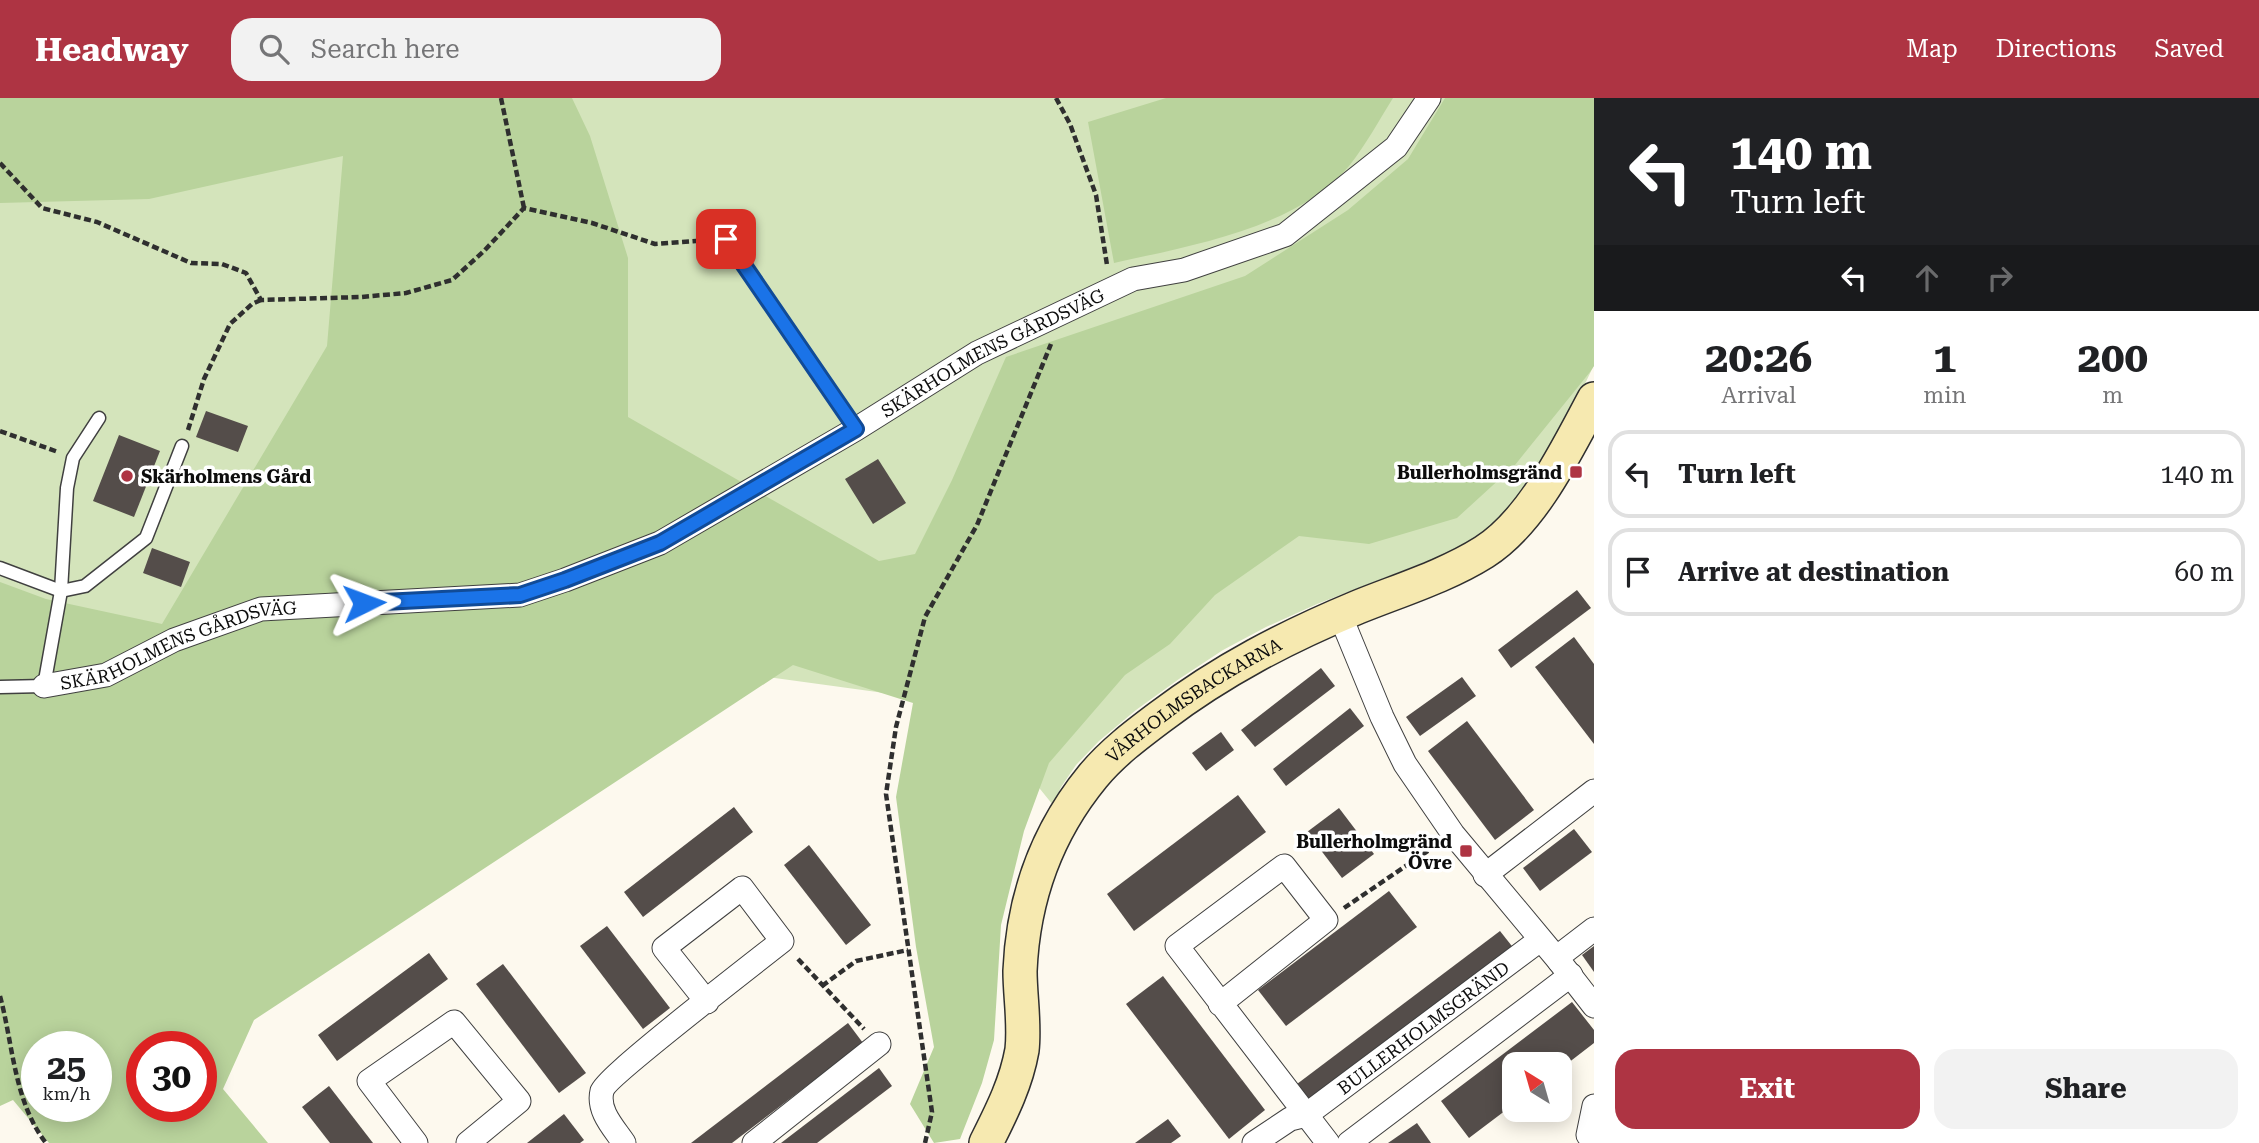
<!DOCTYPE html>
<html lang="en">
<head>
<meta charset="utf-8">
<style>
	:root { --surface:#fff; --page:#f2f2f2; --text:#202124; --muted:#757577; --line:#e0e0e0; --accent:#ae3443 }
	body { margin:0; font-family:"Roboto Serif",serif; background:var(--page); color:var(--text); height:100vh; display:flex; flex-direction:column; font-size:26px; white-space:nowrap }
	* { box-sizing:border-box; margin:0 }
	p { font-size:23px; color:var(--muted) }
	.icon { flex:none; width:38px; height:38px; fill:none; stroke:currentColor; stroke-width:2; stroke-linecap:round; stroke-linejoin:round }
	.map { position:relative; flex:1; overflow:hidden }
	.drawer { display:flex; flex-direction:column; background:var(--surface); width:665px }
	.drawer>* { flex:none }
	.banner { background:#202124; color:#fff; overflow:hidden }
	.needle { width:46px; rotate:323deg }
	.tools { position:absolute; left:1502px; top:954px; display:grid; gap:14px }
	.tools a { display:grid; place-items:center; width:70px; height:70px; border-radius:14px; background:var(--surface); box-shadow:0 4px 18px #0003; font-size:35px }
	.speed { position:absolute; left:21px; top:933px; display:flex; gap:14px; font-size:35px; font-weight:700; text-align:center }
	.speed>* { display:grid; place-content:center; width:91px; height:91px; border-radius:50%; background:var(--surface); box-shadow:0 4px 18px #0003; line-height:1 }
	.speed small { font-size:18px; font-weight:400 }
	.speed .limit { border:10px solid #d22; background:#fff; color:#111 }
	.pin { position:absolute; display:grid; place-items:center; width:60px; height:60px; color:#fff; margin:-30px; border-radius:14px; box-shadow:0 4px 10px #0006 }
	.me { position:absolute; width:77px; margin:-38px; rotate:87deg; stroke-linejoin:round; filter:drop-shadow(0 0 5px #0008) }
	.turn { display:flex; align-items:center; gap:24px; height:147px; padding:0 21px; font-size:32px }
	.turn .icon { width:91px; height:91px; stroke-width:2.5 }
	.turn b { display:block; font-size:49px; line-height:60px }
	.lanes { display:flex; align-items:center; height:66px; padding:0 21px; background:#0003; justify-content:center; gap:35px; direction:ltr }
	.lanes .off { opacity:.35 }
	.eta { display:flex; justify-content:space-evenly; align-items:center; height:119px; text-align:center }
	.eta b { font-size:42px; font-weight:700; line-height:49px }
	.action { display:flex; gap:14px; margin-top:auto; padding:14px 21px }
	.action a { flex:1; height:80px; border-radius:21px; background:var(--accent); color:#fff; font-size:28px; font-weight:700; line-height:80px; text-align:center }
	.action a+a { background:var(--page); color:var(--text) }
	ul { padding:0; list-style:none }
	li { display:flex; align-items:center; gap:21px; height:88px; margin:0 14px 10px; padding:0 7px; border:4px solid var(--line); border-radius:21px }
	li div { flex:1 }
	li b { display:block; font-size:26px }
	li em { font-style:normal }
	header { display:flex; align-items:center; gap:42px; box-sizing:border-box; height:98px; padding:0 35px; background:var(--accent); color:#fff }
	header strong { font-size:33px }
	nav { display:flex; gap:38px; margin-inline-start:auto; font-size:24px }
	.search { width:490px; height:63px; background:var(--page); display:flex; align-items:center; gap:18px; box-sizing:border-box; padding:0 24px; border-radius:21px; color:var(--muted); font-size:26px }
	main { display:flex; flex:1; min-height:0 }
	.map>svg:first-child { display:block }
</style>
</head>
<body>
<header>
<strong>Headway</strong>
<div class="search"><svg class="icon" aria-label="search" viewBox="0 0 24 24"><circle cx="10" cy="10" r="6"/><path d="M15 15l6 6"/></svg>Search here</div>
<nav><a>Map</a><a>Directions</a><a>Saved</a></nav>
</header>
<main>
<div class="map">
<svg width="1594" height="1045" viewBox="0 0 1594 1045">
	<rect width="100%" height="100%" fill="#fdf9ee"/>
	<polygon fill="#d4e4bb" points="0,0 1594,0 1594,267 1557,344 1520,400 1489,430 1451,454 1317,506 1266,529 1223,552 1179,581 1136,612 1099,643 1076,667 1061,689 1053,707 972,607 695,569 37,948 0,965"/>
	<g fill="#b9d39c" fill-rule="evenodd">
		<path d="M0 0H572L590 38 628 160V319L879 463 915 456 952 382 1006 259 1245 178 1348 112 1408 61 1445 0H1594V268L1590 274 1515 367 1457 420 1369 446 1299 438 1215 497 1170 546 1125 577 1049 665 1024 733 1001 827 994 942 982 985 960 1041 934 1045 910 1006 934 949 916 849 896 699 913 605 793 567 254 922 223 991 268 1045H49L13 1002 0 1008V484L46 501 162 526 327 248 343 58 149 101 0 105ZM37 948H96V1008H37ZM142 948H201V1008H142Z"/>
		<path d="M1166 0H1393C1379 22 1366 47 1349 68 1298 130 1189 148 1114 165L1088 24Z"/>
	</g>
	<g fill="#544d4a">
		<polygon points="206,313 248,328 238,354 196,339"/>
		<polygon points="119,337 160,353 134,419 93,403"/>
		<polygon points="878,361 906,405 873,426 845,381"/>
		<polygon points="152,450 190,464 181,489 143,475"/>
		<polygon points="1577,492 1591,510 1511,570 1498,552"/>
		<polygon points="1574,539 1594,566 1594,646 1535,569"/>
		<polygon points="1321,570 1335,588 1255,649 1241,632"/>
		<polygon points="1462,579 1476,598 1420,638 1406,619"/>
		<polygon points="1350,610 1364,628 1286,688 1273,671"/>
		<polygon points="1467,623 1534,712 1495,742 1428,653"/>
		<polygon points="1221,634 1234,652 1206,673 1192,655"/>
		<polygon points="1238,697 1266,734 1134,833 1107,796"/>
		<polygon points="734,709 753,734 643,819 624,794"/>
		<polygon points="1339,710 1374,756 1342,780 1307,734"/>
		<polygon points="1574,731 1592,754 1540,793 1523,770"/>
		<polygon points="809,747 871,827 846,847 784,767"/>
		<polygon points="1389,793 1417,829 1286,928 1258,892"/>
		<polygon points="607,828 670,910 643,931 580,848"/>
		<polygon points="1500,833 1515,852 1311,1005 1297,986"/>
		<polygon points="1594,848 1594,874 1582,857"/>
		<polygon points="429,855 448,881 337,963 318,937"/>
		<polygon points="503,866 586,975 559,995 476,886"/>
		<polygon points="1163,878 1265,1012 1229,1041 1126,906"/>
		<polygon points="1572,904 1594,932 1594,945 1559,972 1559,966 1514,966 1514,1006 1469,1040 1441,1003"/>
		<polygon points="848,925 863,945 732,1045 691,1045"/>
		<polygon points="879,970 892,988 817,1045 781,1045"/>
		<polygon points="329,988 373,1045 330,1045 302,1009"/>
		<polygon points="564,1016 584,1042 580,1045 527,1045"/>
		<polygon points="1168,1021 1181,1038 1171,1045 1135,1045"/>
		<polygon points="1417,1025 1431,1045 1388,1045"/>
	</g>
	<g fill="none" stroke-linecap="round" stroke-linejoin="round">
		<g stroke="#404040" stroke-width="15">
			<g id="lane">
				<polyline points="726,141 856,331"/>
				<polyline points="0,470 61,493 85,488 146,440 182,348"/>
				<polyline points="0,589 44,588 61,493 67,390 73,360 99,320"/>
			</g>
		</g>
		<g stroke="#404040" stroke-width="25">
			<g id="street">
				<polyline points="1340,517 1382,619 1405,666 1453,736 1559,863"/>
				<path id="s1" d="M44 588 106 577 174 542 261 511 520 497 565 482 660 445 856 331 977 255 1133 181 1184 172 1285 137 1396 49 1429 0"/>
				<polyline points="1485,777 1594,693"/>
				<polyline points="1594,831 1564,854 1559,863 1594,908"/>
				<polyline points="1220,906 1326,822 1284,768 1177,848 1328,1045"/>
				<polyline points="1594,1008 1588,1037 1594,1045"/>
				<polyline points="416,1045 369,983 454,924 519,1003 468,1045"/>
				<path d="M624 1045C614 1030 597 1013 602 993 606 979 758 862 782 843L742 790 664 850 707 904"/>
				<polyline points="754,1045 879,946"/>
				<path id="s2" d="M1254 1045 1290 1021 1306 1017 1540 842"/>
				<polyline points="1349,1045 1571,877"/>
			</g>
		</g>
		<g stroke="#2f2f2f" stroke-width="36">
			<g id="secondary">
				<path id="s3" d="M986 1045C1001 1015 1016 986 1022 952 1025 926 1020 898 1020 873 1023 801 1047 734 1093 678 1112 655 1136 637 1160 619 1222 572 1286 539 1358 509 1400 492 1446 478 1484 454 1533 423 1567 351 1594 301"/>
			</g>
		</g>
		<g stroke="#2f2f2f" stroke-width="4.5" stroke-dasharray="7 3.5" stroke-linecap="butt">
			<polyline points="501,0 524,110"/>
			<polyline points="1056,0 1070,26 1096,97 1107,167"/>
			<polyline points="0,65 42,110 97,124 191,165 222,166 246,175 261,202 361,199 406,195 452,182 484,153 524,110 592,125 655,146 708,142"/>
			<polyline points="188,332 204,281 230,226 252,206 261,202"/>
			<polyline points="0,333 58,354"/>
			<polyline points="1344,810 1435,748"/>
			<polyline points="798,861 864,931"/>
			<polyline points="822,888 856,863 908,852"/>
			<path d="M0 898C13 946 14 1004 46 1045"/>
			<polyline points="925,1045 932,1014 886,696 896,629 925,519 977,427 1051,246"/>
		</g>
		<use href="#lane" stroke="#fff" stroke-width="12"/>
		<use href="#street" stroke="#fff" stroke-width="23"/>
		<use href="#secondary" stroke="#f6e9b0" stroke-width="33"/>
	</g>
	<g fill="none" stroke-linecap="round" stroke-linejoin="round">
		<g stroke="#114b97" stroke-width="18">
			<polyline id="route" points="364,505 520,497 565,482 660,445 856,331 726,141"/>
		</g>
		<use href="#route" stroke="#1a73e8" stroke-width="12"/>
	</g>
	<g fill="#ae3443" stroke="#fff" stroke-width="2.5">
		<rect x="1569" y="367" width="14" height="14" rx="3.5"/>
		<circle cx="127" cy="378" r="7"/>
		<rect x="1459" y="746" width="14" height="14" rx="3.5"/>
	</g>
	<g text-anchor="middle" dominant-baseline="central" stroke-width="7" stroke-linejoin="round" paint-order="stroke">
		<g font-size="18" fill="#0d0d0d" stroke="#fff">
			<text stroke="none"><textPath href="#s1" startOffset="1024">SKÄRHOLMENS GÅRDSVÄG</textPath></text>
			<text stroke="none"><textPath href="#s1" startOffset="142">SKÄRHOLMENS GÅRDSVÄG</textPath></text>
			<text stroke="none"><textPath href="#s3" startOffset="518">VÅRHOLMSBACKARNA</textPath></text>
			<text stroke="none"><textPath href="#s2" startOffset="206">BULLERHOLMSGRÄND</textPath></text>
		</g>
		<g font-size="18" font-weight="bold" fill="#0d0d0d" stroke="#fff" text-anchor="end">
			<text x="1562" y="374">Bullerholmsgränd</text>
			<text x="141" y="378" text-anchor="start">Skärholmens Gård</text>
			<text x="1452" y="743">Bullerholmgränd<tspan x="1452" dy="21">Övre</tspan></text>
		</g>
	</g>
</svg>
<div class="tools">
<a><svg class="needle" viewBox="-14 -14 28 28"><path d="M0-13l5 13h-10z" fill="#e53935"/><path d="M0 13l5-13h-10z" fill="#757577"/></svg></a>
</div>
<div class="speed"><div>25<small>km/h</small></div><div class="limit">30</div></div>
<div class="pin" style="left:726px;top:141px;background:#d93025"><svg class="icon" aria-label="arrive" viewBox="0 0 24 24"><path d="M6 21V4h12l-3 4 3 4H6"/></svg></div>
<svg class="me" style="left:364px;top:505px" viewBox="-20 -20 40 40"><path d="M0-17L14 15 0 8-14 15z" fill="#1a73e8" stroke="#fff" stroke-width="4"/></svg>
</div>
<section class="drawer">
<div class="banner">
<div class="turn"><svg class="icon" aria-label="left" viewBox="0 0 24 24"><path d="M17 20v-9H6M10 6l-5 5 5 5"/></svg><div><b>140 m</b>Turn left</div></div>
<div class="lanes"><svg class="icon" aria-label="left" viewBox="0 0 24 24"><path d="M17 20v-9H6M10 6l-5 5 5 5"/></svg><svg class="icon off" aria-label="ahead" viewBox="0 0 24 24"><path d="M12 20V5M6 11l6-6 6 6"/></svg><svg class="icon off" aria-label="right" viewBox="0 0 24 24"><path d="M7 20v-9h11M14 6l5 5-5 5"/></svg></div>
</div>
<div class="eta">
<div><b>20:26</b><p>Arrival</p></div>
<div><b>1</b><p>min</p></div>
<div><b>200</b><p>m</p></div>
</div>
<ul>
<li><svg class="icon" aria-label="left" viewBox="0 0 24 24"><path d="M17 20v-9H6M10 6l-5 5 5 5"/></svg><div><b>Turn left</b></div><em>140 m</em></li>
<li><svg class="icon" aria-label="arrive" viewBox="0 0 24 24"><path d="M6 21V4h12l-3 4 3 4H6"/></svg><div><b>Arrive at destination</b></div><em>60 m</em></li>
</ul>
<div class="action"><a>Exit</a><a>Share</a></div>
</section>
</main>
</body>
</html>
